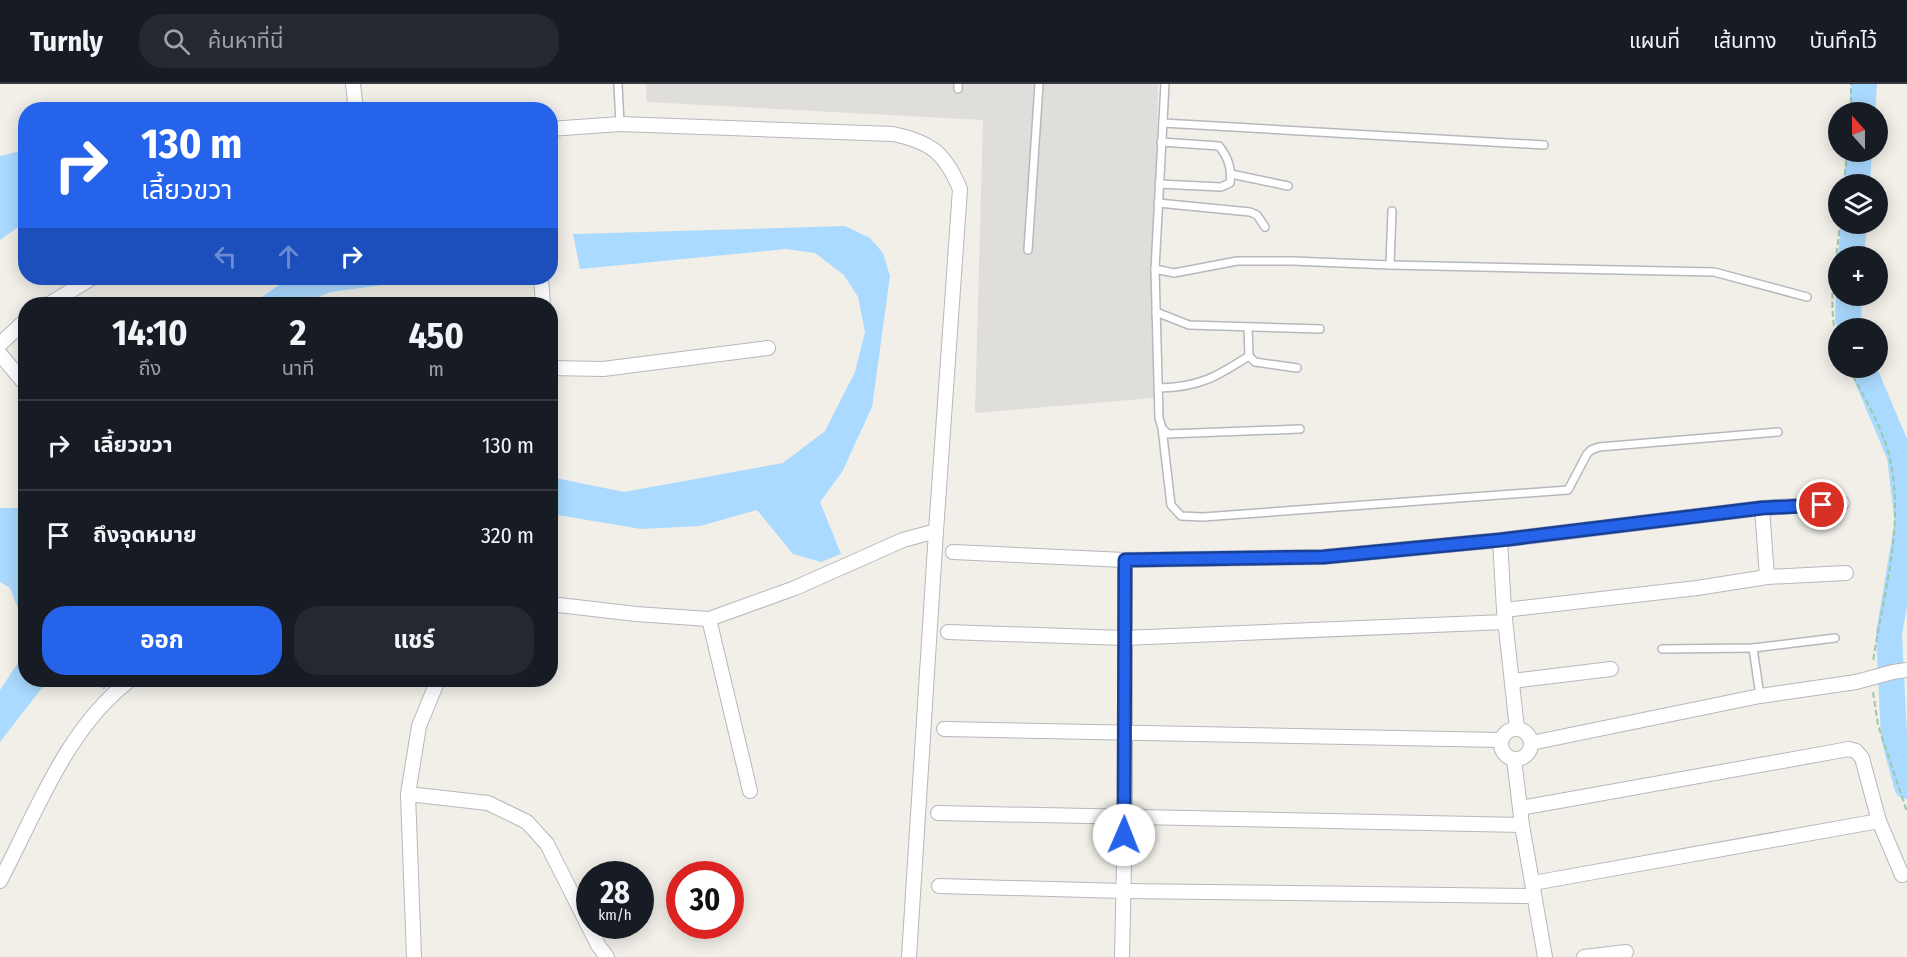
<!DOCTYPE html>
<html lang="th">
<head>
<meta charset="utf-8">
<style>
	:root { --surface:#171b24; --page:#242831; --text:#f1f3f6; --muted:#9ea1a6; --line:#363941; --accent:#2563eb }
	body { margin:0; font-family:"Fira Sans Condensed","Noto Sans Thai",sans-serif; background:var(--page); color:var(--text); height:100vh; display:flex; flex-direction:column; font-size:22px; white-space:nowrap }
	* { box-sizing:border-box; margin:0 }
	p { font-size:20px; color:var(--muted) }
	.icon { flex:none; width:33px; height:33px; fill:none; stroke:currentColor; stroke-width:2; stroke-linecap:round; stroke-linejoin:round }
	.map { position:relative; flex:1; overflow:hidden }
	.panel { position:absolute; left:18px; top:213px; width:540px; height:390px; display:flex; flex-direction:column; background:var(--surface); border-radius:24px; box-shadow:0 3px 15px #0003 }
	.panel>* { flex:none }
	.guide { position:absolute; left:18px; top:18px; width:540px; height:183px; border-radius:24px; box-shadow:0 3px 15px #0003; background:#2563eb; color:#fff; overflow:hidden }
	.needle { width:39px; rotate:339deg }
	.buttons { position:absolute; left:1828px; top:18px; display:grid; gap:12px }
	.buttons a { display:grid; place-items:center; width:60px; height:60px; border-radius:50%; background:var(--surface); box-shadow:0 3px 15px #0003; font-size:30px }
	.speed { position:absolute; left:576px; top:777px; display:flex; gap:12px; font-size:30px; font-weight:700; text-align:center }
	.speed>* { display:grid; place-content:center; width:78px; height:78px; border-radius:50%; background:var(--surface); box-shadow:0 3px 15px #0003; line-height:1 }
	.speed small { font-size:15px; font-weight:400 }
	.speed .limit { border:9px solid #d22; background:#fff; color:#111 }
	.pin { position:absolute; display:grid; place-items:center; width:51px; height:51px; color:#fff; margin:-26px; border:3px solid #fff; border-radius:50%; box-shadow:0 2px 6px #0007 }
	.me { position:absolute; width:66px; margin:-33px; rotate:1deg; stroke-linejoin:round; filter:drop-shadow(0 0 4px #0008) }
	.turn { display:flex; align-items:center; gap:21px; height:126px; padding:0 24px; font-size:27px }
	.turn .icon { width:78px; height:78px; stroke-width:2.5 }
	.turn b { display:block; font-size:42px; line-height:51px }
	.lanes { display:flex; align-items:center; height:57px; padding:0 24px; background:#0003; justify-content:center; gap:30px; direction:ltr }
	.lanes .off { opacity:.35 }
	.eta { display:flex; justify-content:space-evenly; align-items:center; height:102px; text-align:center }
	.eta b { font-size:36px; font-weight:700; line-height:42px }
	.primary-button { display:flex; gap:12px; margin-top:auto; padding:12px 24px }
	.primary-button a { flex:1; height:69px; border-radius:24px; background:var(--accent); color:#fff; font-size:24px; font-weight:700; line-height:69px; text-align:center }
	.primary-button a+a { background:var(--page); color:var(--text) }
	ul { padding:0; list-style:none }
	li { display:flex; align-items:center; gap:18px; height:90px; padding:0 24px; border-top:2px solid var(--line) }
	li div { flex:1 }
	li b { display:block; font-size:22px }
	li em { font-style:normal }
	header { display:flex; align-items:center; gap:36px; box-sizing:border-box; height:84px; padding:0 30px; background:var(--surface); border-bottom:2px solid var(--line) }
	header strong { font-size:28px }
	nav { display:flex; gap:33px; margin-inline-start:auto; font-size:21px }
	.search { width:420px; height:54px; background:var(--page); display:flex; align-items:center; gap:15px; box-sizing:border-box; padding:0 21px; border-radius:24px; color:var(--muted); font-size:22px }
	.map>svg:first-child { display:block }
</style>
</head>
<body>
<header>
<strong>Turnly</strong>
<div class="search"><svg class="icon" aria-label="search" viewBox="0 0 24 24"><circle cx="10" cy="10" r="6"/><path d="M15 15l6 6"/></svg>ค้นหาที่นี่</div>
<nav><a>แผนที่</a><a>เส้นทาง</a><a>บันทึกไว้</a></nav>
</header>
<div class="map">
<svg width="1907" height="873" viewBox="0 0 1907 873">
	<rect width="100%" height="100%" fill="#f1efe8"/>
	<polygon fill="#e0deda" points="646,0 1158,0 1154,314 975,329 983,36 647,18"/>
	<g fill="#aadaff">
		<polygon points="25,66 25,138 0,156 0,72"/>
		<polygon points="845,142 870,154 883,169 890,192 872,323 842,388 820,418 841,470 821,478 793,470 757,426 700,442 641,445 551,430 551,393 624,408 783,379 825,347 855,288 865,248 858,213 844,191 815,169 786,165 580,185 573,150"/>
		<polygon points="289,194 433,194 331,208 299,220 252,220"/>
		<polygon points="0,424 17,424 25,431 25,542 10,504 0,498"/>
		<polygon points="25,568 26,596 112,596 104,606 93,596 48,596 0,658 0,606"/>
	</g>
	<g fill="none" stroke-linecap="round" stroke-linejoin="round">
		<g stroke="#aadaff" stroke-width="26">
			<polyline points="1862,28 1864,0"/>
			<polyline points="1857,100 1859,68"/>
			<polyline points="1851,172 1854,140"/>
			<polyline points="1849,212 1848,233 1851,244"/>
			<polyline points="1863,284 1900,372 1907,432"/>
			<polyline points="1907,443 1889,550 1894,653 1907,702"/>
		</g>
		<g stroke="#b5b8bc" stroke-width="10">
			<g id="service">
				<polyline points="618,0 620,40"/>
				<polyline points="1165,0 1155,185 1159,334 1162,344 1168,350 1300,345"/>
				<polyline points="958,5 958,0"/>
				<polyline points="1163,39 1544,61"/>
				<polyline points="1231,90 1288,102"/>
				<path d="M1159 100 1221 103 1230 99C1232 86 1228 73 1219 62L1161 58"/>
				<polyline points="1158,119 1250,128 1257,131 1265,143"/>
				<polyline points="1028,166 1039,0"/>
				<polyline points="1390,181 1392,127"/>
				<polyline points="1155,185 1174,189 1237,177 1293,177 1390,181 1714,188 1807,213"/>
				<polyline points="1156,228 1189,241 1320,245"/>
				<polyline points="1248,244 1249,272 1255,278 1297,284"/>
				<path d="M1159 304C1200 303 1216 293 1249 272"/>
				<polyline points="1162,344 1171,421 1181,432 1203,433 1568,406 1587,370 1591,366 1599,363 1778,348"/>
				<polyline points="1753,564 1760,612"/>
				<polyline points="1662,565 1753,564 1835,554"/>
			</g>
		</g>
		<g stroke="#b5b8bc" stroke-width="16">
			<g id="minor">
				<polyline points="353,0 356,26"/>
				<path d="M550 45 620 40 893 50C931 58 945 69 960 105L936 447 909 873"/>
				<polyline points="541,194 543,220"/>
				<polyline points="49,220 92,194"/>
				<polyline points="0,260 26,236"/>
				<polyline points="0,270 26,301"/>
				<polyline points="550,284 603,285 768,264"/>
				<polyline points="1762,424 1767,493"/>
				<polyline points="1500,456 1504,526 1517,645"/>
				<polyline points="953,468 1125,476 1323,473 1500,456 1762,424 1842,419"/>
				<polyline points="550,520 636,530 709,535 795,504 903,456 936,447"/>
				<polyline points="1504,526 1697,504 1767,493 1846,489"/>
				<polyline points="709,535 750,707"/>
				<polyline points="948,548 1124,554 1505,538"/>
				<polyline points="1512,597 1611,585"/>
				<circle cx="1516" cy="660" r="15"/>
				<polyline points="944,645 1501,656"/>
				<polyline points="1531,659 1760,612 1856,598"/>
				<polyline points="1514,675 1522,741 1545,873"/>
				<polyline points="408,710 488,719 527,738 547,760 598,861 607,873"/>
				<polyline points="1521,724 1849,665 1856,667 1862,674 1879,737 1902,791"/>
				<polyline points="938,729 1522,741"/>
				<path d="M0 797C37 727 66 645 130 596"/>
				<polyline points="1533,799 1879,737"/>
				<polyline points="939,802 1122,807 1534,812"/>
				<polyline points="414,873 408,710 419,642 438,596"/>
				<polyline points="1122,873 1125,732 1125,476"/>
				<polyline points="1584,873 1626,868"/>
			</g>
		</g>
		<g stroke="#9cc7a9" stroke-width="2" stroke-dasharray="6 3" stroke-linecap="butt">
			<polyline points="1851,28 1851,0"/>
			<polyline points="1844,100 1847,68"/>
			<path d="M1839 259C1825 226 1837 175 1840 140"/>
			<path d="M1849 284C1863 312 1881 340 1889 371 1906 440 1883 509 1873 578"/>
			<polyline points="1873,608 1878,641 1907,728"/>
		</g>
		<use href="#service" stroke="#fff" stroke-width="7"/>
		<use href="#minor" stroke="#fff" stroke-width="14"/>
		<g stroke="#b5b8bc" stroke-width="16" stroke-linecap="butt">
			<polyline id="minor-bridge" points="1856,598 1893,588 1907,586"/>
		</g>
		<use href="#minor-bridge" stroke="#fff" stroke-width="14"/>
	</g>
	<g fill="none" stroke-linecap="round" stroke-linejoin="round">
		<g stroke="#184099" stroke-width="15">
			<polyline id="route" points="1124,751 1125,476 1323,473 1500,456 1762,424 1822,421"/>
		</g>
		<use href="#route" stroke="#2563eb" stroke-width="10"/>
	</g>
</svg>
<div class="buttons">
<a><svg class="needle" viewBox="-14 -14 28 28"><path d="M0-13l5 13h-10z" fill="#e53935"/><path d="M0 13l5-13h-10z" fill="#9ea1a6"/></svg></a>
<a><svg class="icon" aria-label="layers" viewBox="0 0 24 24"><path d="M12 4l9 5-9 5-9-5zM3 14l9 5 9-5"/></svg></a>
<a>+</a>
<a>−</a>
</div>
<div class="speed"><div>28<small>km/h</small></div><div class="limit">30</div></div>
<div class="pin" style="left:1822px;top:421px;background:#d93025"><svg class="icon" aria-label="arrive" viewBox="0 0 24 24"><path d="M6 21V4h12l-3 4 3 4H6"/></svg></div>
<svg class="me" style="left:1124px;top:751px" viewBox="-20 -20 40 40"><circle r="19" fill="#fff"/><path d="M0-13L10 11 0 6-10 11z" fill="#2563eb"/></svg>
<div class="guide">
<div class="turn"><svg class="icon" aria-label="right" viewBox="0 0 24 24"><path d="M7 20v-9h11M14 6l5 5-5 5"/></svg><div><b>130 m</b>เลี้ยวขวา</div></div>
<div class="lanes"><svg class="icon off" aria-label="left" viewBox="0 0 24 24"><path d="M17 20v-9H6M10 6l-5 5 5 5"/></svg><svg class="icon off" aria-label="ahead" viewBox="0 0 24 24"><path d="M12 20V5M6 11l6-6 6 6"/></svg><svg class="icon" aria-label="right" viewBox="0 0 24 24"><path d="M7 20v-9h11M14 6l5 5-5 5"/></svg></div>
</div>
<section class="panel">
<div class="eta">
<div><b>14:10</b><p>ถึง</p></div>
<div><b>2</b><p>นาที</p></div>
<div><b>450</b><p>m</p></div>
</div>
<ul>
<li><svg class="icon" aria-label="right" viewBox="0 0 24 24"><path d="M7 20v-9h11M14 6l5 5-5 5"/></svg><div><b>เลี้ยวขวา</b></div><em>130 m</em></li>
<li><svg class="icon" aria-label="arrive" viewBox="0 0 24 24"><path d="M6 21V4h12l-3 4 3 4H6"/></svg><div><b>ถึงจุดหมาย</b></div><em>320 m</em></li>
</ul>
<div class="primary-button"><a>ออก</a><a>แชร์</a></div>
</section>
</div>
</body>
</html>
